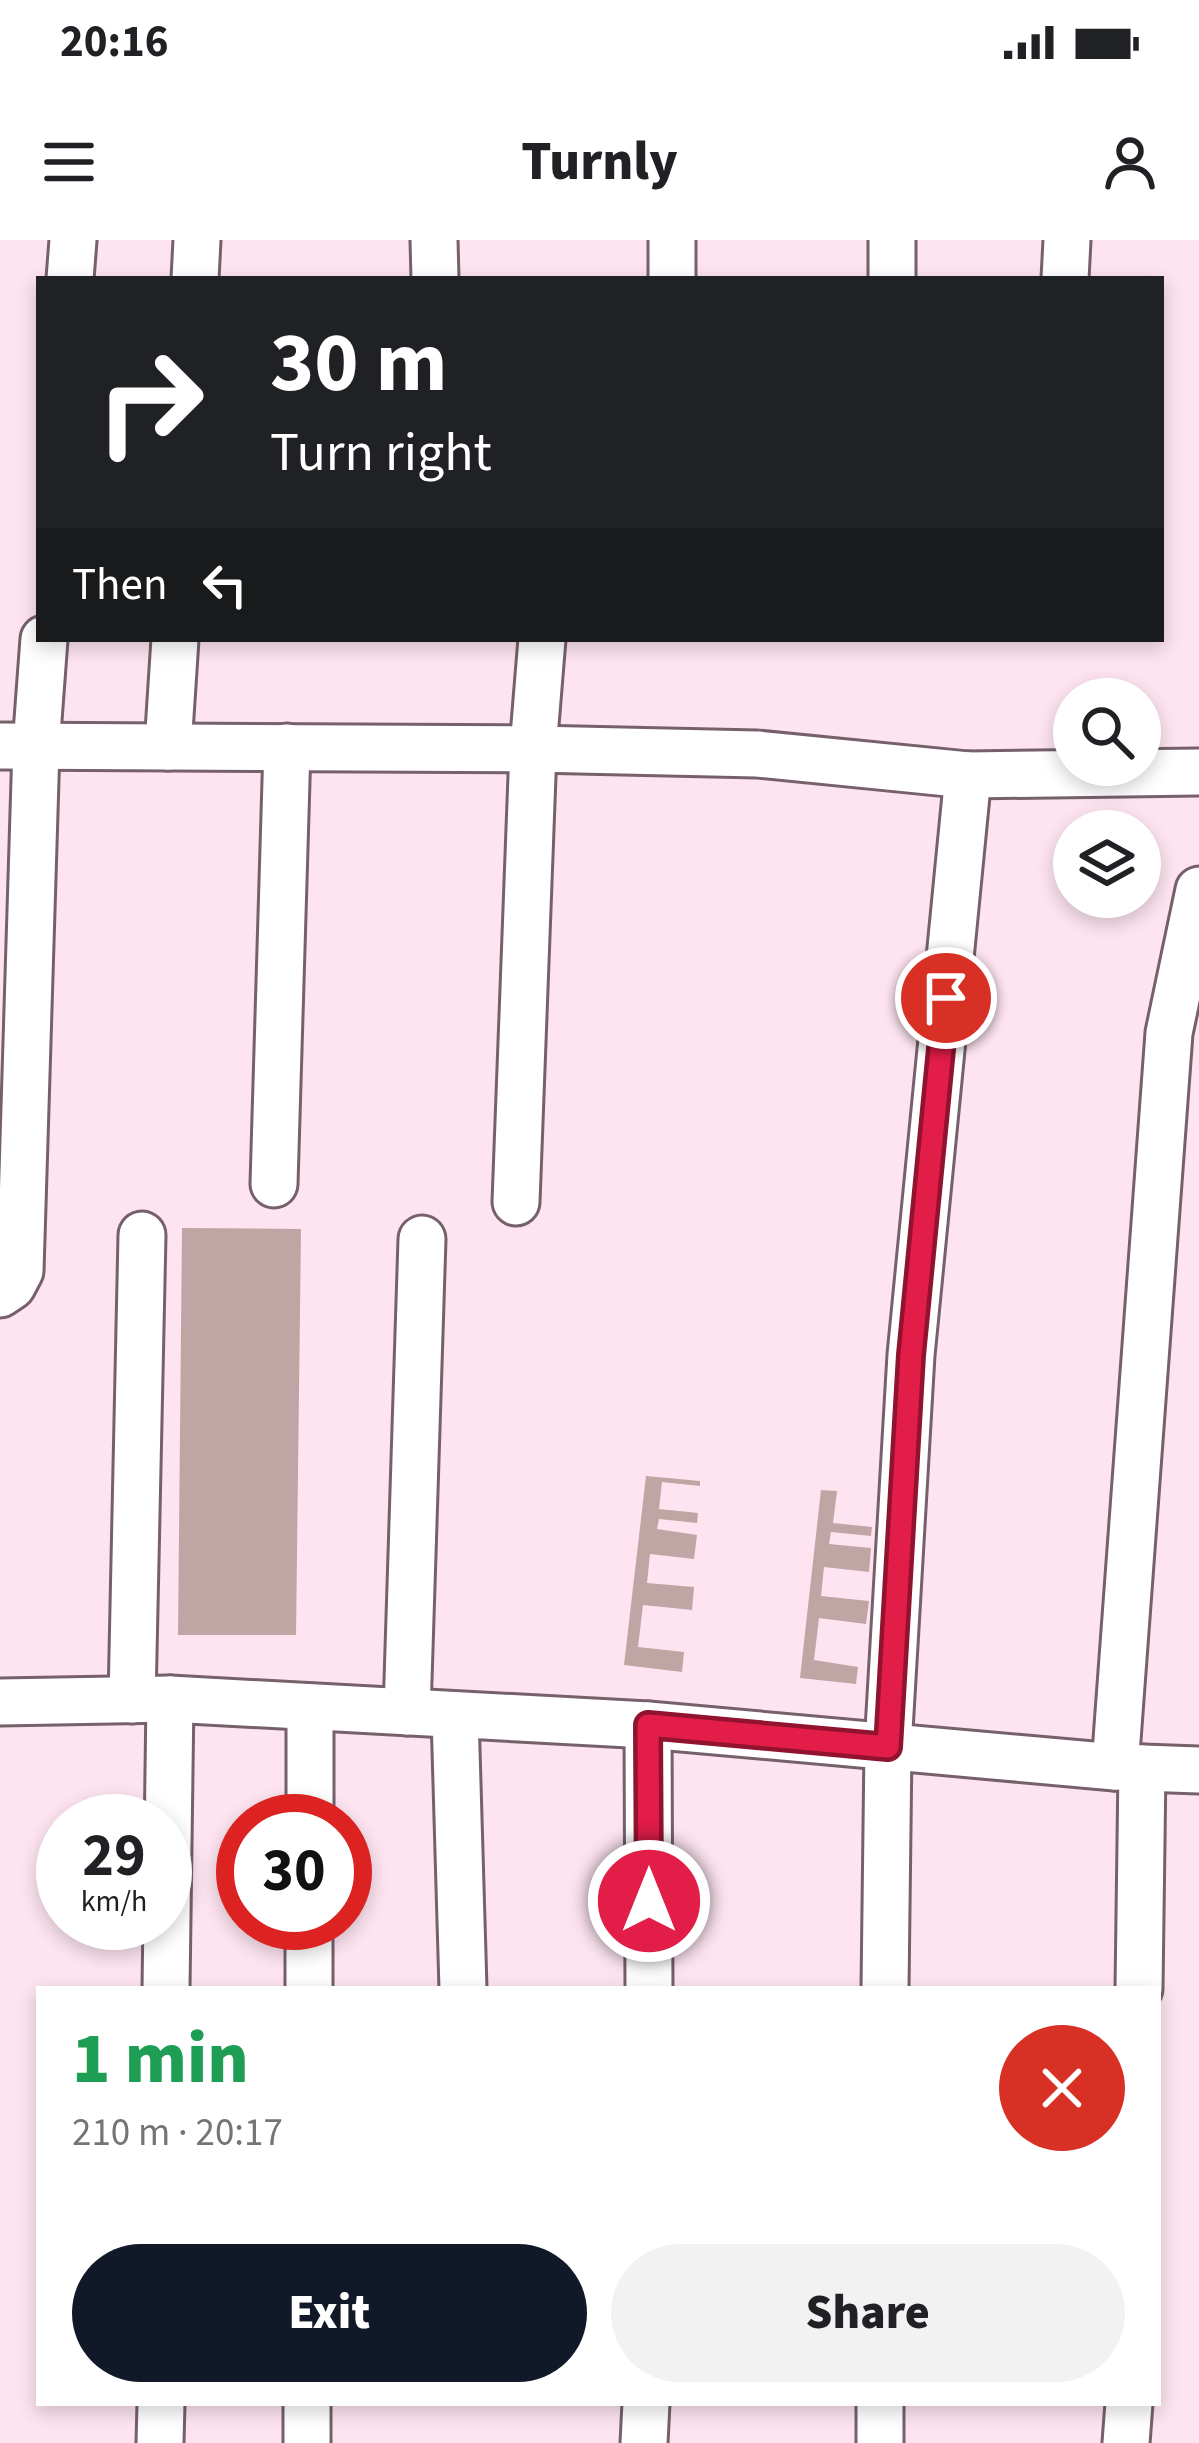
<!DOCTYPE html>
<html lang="en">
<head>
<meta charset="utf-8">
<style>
	:root { --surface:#fff; --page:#f2f2f2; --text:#202124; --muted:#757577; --accent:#111827 }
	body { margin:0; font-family:"Source Sans 3",sans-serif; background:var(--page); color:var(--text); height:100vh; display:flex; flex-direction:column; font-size:45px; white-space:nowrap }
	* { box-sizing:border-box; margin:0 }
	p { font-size:39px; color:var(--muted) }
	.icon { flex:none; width:66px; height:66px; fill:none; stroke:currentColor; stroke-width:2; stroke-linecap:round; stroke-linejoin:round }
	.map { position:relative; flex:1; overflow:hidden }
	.drawer { position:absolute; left:36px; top:1746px; width:1125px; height:420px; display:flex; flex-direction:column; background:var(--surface); border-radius:0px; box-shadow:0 6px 18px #0003 }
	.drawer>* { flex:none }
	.banner { position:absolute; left:36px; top:36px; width:1128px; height:366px; border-radius:0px; box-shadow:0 6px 18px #0003; background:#202124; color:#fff; overflow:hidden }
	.tools { position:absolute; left:1053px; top:438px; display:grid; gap:24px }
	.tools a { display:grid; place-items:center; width:108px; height:108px; border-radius:50%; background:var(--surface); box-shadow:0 6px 18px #0003; font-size:60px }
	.speed { position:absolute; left:36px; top:1554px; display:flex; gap:24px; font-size:60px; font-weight:700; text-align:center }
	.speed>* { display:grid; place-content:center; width:156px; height:156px; border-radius:50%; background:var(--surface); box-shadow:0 6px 18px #0003; line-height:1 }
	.speed small { font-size:30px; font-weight:400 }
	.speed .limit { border:18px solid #d22; background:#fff; color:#111 }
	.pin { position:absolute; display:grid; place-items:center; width:102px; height:102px; color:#fff; margin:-51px; border:6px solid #fff; border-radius:50%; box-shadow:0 3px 12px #0007 }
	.me { position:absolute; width:132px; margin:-66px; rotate:0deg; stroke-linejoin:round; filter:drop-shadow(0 0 9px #0008) }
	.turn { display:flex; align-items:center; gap:42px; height:252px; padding:0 36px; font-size:54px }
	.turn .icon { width:156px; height:156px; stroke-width:2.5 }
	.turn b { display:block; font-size:84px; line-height:102px }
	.then { display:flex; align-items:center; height:114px; padding:0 36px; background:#0003; gap:24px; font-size:45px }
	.round { display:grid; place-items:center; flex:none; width:126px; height:126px; border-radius:63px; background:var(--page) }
	.summary { display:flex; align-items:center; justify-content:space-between; height:204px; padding:0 36px }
	h1 { font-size:72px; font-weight:800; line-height:90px; color:#1e9e55 }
	.cta { display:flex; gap:24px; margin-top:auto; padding:24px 36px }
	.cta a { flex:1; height:138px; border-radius:72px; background:var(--accent); color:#fff; font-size:48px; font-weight:800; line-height:138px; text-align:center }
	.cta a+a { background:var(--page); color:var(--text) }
	.status { display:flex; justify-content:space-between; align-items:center; height:84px; padding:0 60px; background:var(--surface); direction:ltr }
	.status svg { height:33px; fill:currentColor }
	header { display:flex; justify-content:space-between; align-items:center; height:156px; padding:0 36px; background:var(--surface); font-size:54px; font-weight:800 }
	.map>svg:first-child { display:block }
</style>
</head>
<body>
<div class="status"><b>20:16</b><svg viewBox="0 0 49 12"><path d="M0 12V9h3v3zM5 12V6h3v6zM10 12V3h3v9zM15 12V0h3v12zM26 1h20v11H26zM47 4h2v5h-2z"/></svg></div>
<header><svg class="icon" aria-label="menu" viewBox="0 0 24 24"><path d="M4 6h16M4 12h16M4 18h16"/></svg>Turnly<svg class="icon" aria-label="person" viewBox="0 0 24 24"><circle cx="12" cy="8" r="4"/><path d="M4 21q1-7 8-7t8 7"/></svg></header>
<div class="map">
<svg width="1199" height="2203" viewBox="0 0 1199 2203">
	<rect width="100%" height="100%" fill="#fde4f0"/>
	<g fill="#c0a5a4">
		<polygon points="182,988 301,989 296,1395 178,1395"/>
		<polygon points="646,1236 700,1241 700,1246 662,1242 659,1269 698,1273 697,1283 659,1279 657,1289 697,1295 694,1319 650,1314 647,1343 694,1347 692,1370 643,1365 638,1407 684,1412 682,1432 624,1425"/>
		<polygon points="821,1250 837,1251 833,1283 872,1287 871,1296 831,1292 829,1304 871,1308 869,1332 824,1327 821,1356 869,1361 866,1384 819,1378 814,1420 858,1427 856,1444 800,1438"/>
	</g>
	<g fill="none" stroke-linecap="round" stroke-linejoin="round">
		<g stroke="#75606b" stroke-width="51">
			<g id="minor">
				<polyline points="434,0 435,39"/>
				<polyline points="70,39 73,0"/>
				<polyline points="195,39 197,0"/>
				<polyline points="672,39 672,0"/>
				<polyline points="892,39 892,0"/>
				<polyline points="1065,39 1067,0"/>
				<polyline points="0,506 533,509 757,514 968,535 1199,532"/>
				<polyline points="168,507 175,399"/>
				<polyline points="274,944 287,507"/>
				<polyline points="516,962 533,509 542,399"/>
				<polyline points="0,1054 12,1046 20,1031 36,507 44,399"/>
				<polyline points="132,1460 142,995"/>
				<polyline points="0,1462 170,1459 648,1485 1115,1527 1199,1530"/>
				<polyline points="407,1472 422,999"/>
				<polyline points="455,1475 463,1749"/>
				<polyline points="648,1485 649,1749"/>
				<polyline points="1115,1527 1169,793 1199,650"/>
				<polyline points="310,1581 310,1467"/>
				<polyline points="166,1749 170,1459"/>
				<polyline points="309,1749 309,1683"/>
				<polyline points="885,1749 888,1507 911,1115 968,535"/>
				<polyline points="1139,1749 1142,1528"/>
				<polyline points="160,2203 161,2163"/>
				<polyline points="307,2203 307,2163"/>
				<polyline points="644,2203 646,2163"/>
				<polyline points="880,2203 880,2163"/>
				<polyline points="1126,2203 1129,2163"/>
			</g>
		</g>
		<use href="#minor" stroke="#fff" stroke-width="45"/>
	</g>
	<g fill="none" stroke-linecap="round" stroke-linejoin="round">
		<g stroke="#92132f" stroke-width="30">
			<polyline id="route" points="649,1661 648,1485 888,1507 911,1115 946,758"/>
		</g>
		<use href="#route" stroke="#e11d48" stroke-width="21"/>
	</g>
</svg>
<div class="tools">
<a><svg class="icon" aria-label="search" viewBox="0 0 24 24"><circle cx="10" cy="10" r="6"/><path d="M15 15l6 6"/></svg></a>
<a><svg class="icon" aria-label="layers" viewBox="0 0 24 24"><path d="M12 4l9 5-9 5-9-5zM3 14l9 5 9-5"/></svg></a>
</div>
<div class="speed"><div>29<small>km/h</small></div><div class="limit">30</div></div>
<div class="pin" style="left:946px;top:758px;background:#d93025"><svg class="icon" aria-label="arrive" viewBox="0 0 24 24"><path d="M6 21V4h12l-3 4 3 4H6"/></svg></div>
<svg class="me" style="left:649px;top:1661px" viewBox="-20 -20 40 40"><circle r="17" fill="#e11d48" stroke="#fff" stroke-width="3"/><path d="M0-11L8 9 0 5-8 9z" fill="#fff"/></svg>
<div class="banner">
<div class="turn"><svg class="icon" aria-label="right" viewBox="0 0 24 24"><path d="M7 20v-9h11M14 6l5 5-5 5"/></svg><div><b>30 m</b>Turn right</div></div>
<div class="then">Then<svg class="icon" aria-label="left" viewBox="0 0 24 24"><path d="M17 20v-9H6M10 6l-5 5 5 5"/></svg></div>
</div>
<section class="drawer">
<div class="summary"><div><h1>1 min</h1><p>210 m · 20:17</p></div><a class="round" style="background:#d93025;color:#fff"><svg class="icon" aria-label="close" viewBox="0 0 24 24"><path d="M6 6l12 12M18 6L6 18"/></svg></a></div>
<div class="cta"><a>Exit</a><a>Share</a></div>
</section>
</div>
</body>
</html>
